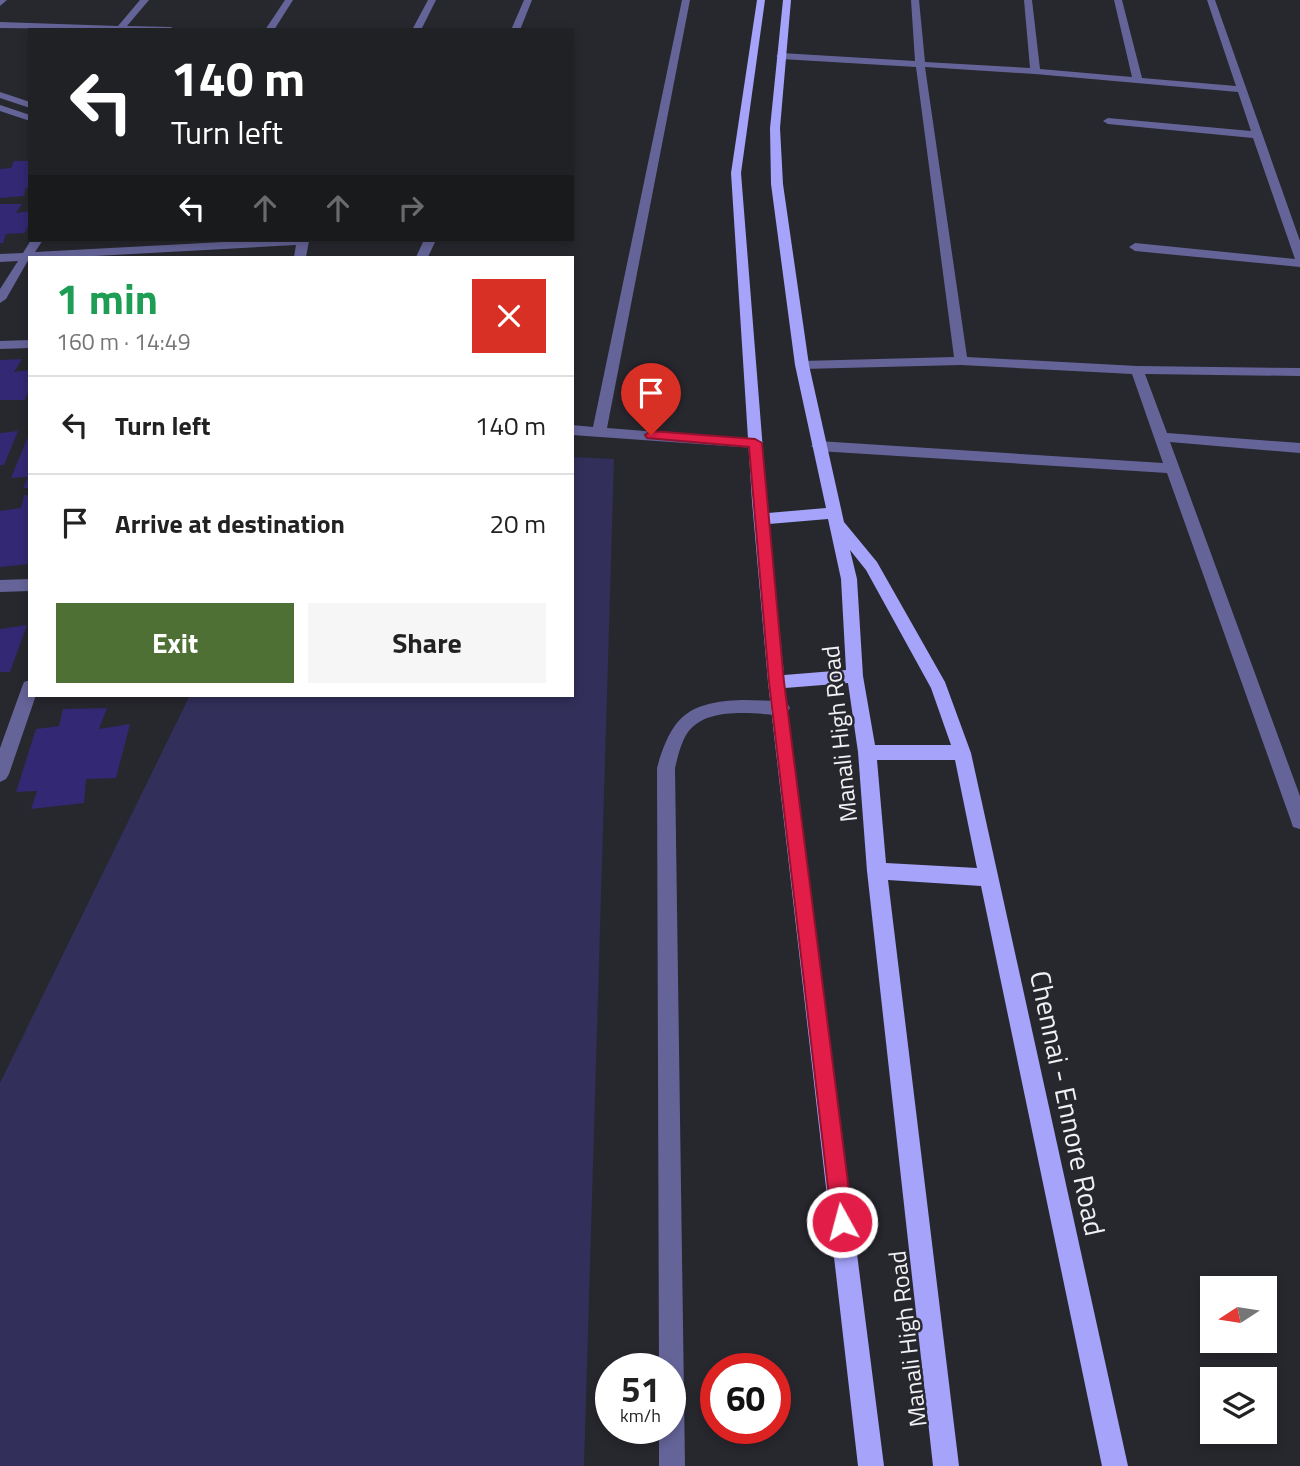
<!DOCTYPE html>
<html lang="en">
<head>
<meta charset="utf-8">
<style>
	:root { --surface:#fff; --page:#f6f6f6; --text:#222; --muted:#767676; --line:#e0e0e0; --accent:#4f7035 }
	body { margin:0; font-family:"Titillium Web",sans-serif; background:var(--page); color:var(--text); height:100vh; display:flex; flex-direction:column; font-size:26px; white-space:nowrap }
	* { box-sizing:border-box; margin:0 }
	p { font-size:23px; color:var(--muted) }
	.icon { flex:none; width:38px; height:38px; fill:none; stroke:currentColor; stroke-width:2; stroke-linecap:round; stroke-linejoin:round }
	.map { position:relative; flex:1; overflow:hidden }
	.details { position:absolute; left:28px; top:256px; width:546px; height:441px; display:flex; flex-direction:column; background:var(--surface); border-radius:0px; box-shadow:0 4px 10px #0003 }
	.details>* { flex:none }
	.banner { position:absolute; left:28px; top:28px; width:546px; height:214px; border-radius:0px; box-shadow:0 4px 10px #0003; background:#202124; color:#fff; overflow:hidden }
	.needle { width:46px; rotate:258deg }
	.buttons { position:absolute; left:1200px; top:1276px; display:grid; gap:14px }
	.buttons a { display:grid; place-items:center; width:77px; height:77px; border-radius:0px; background:var(--surface); box-shadow:0 4px 10px #0003; font-size:35px }
	.speed { position:absolute; left:595px; top:1353px; display:flex; gap:14px; font-size:35px; font-weight:700; text-align:center }
	.speed>* { display:grid; place-content:center; width:91px; height:91px; border-radius:50%; background:var(--surface); box-shadow:0 4px 10px #0003; line-height:1 }
	.speed small { font-size:18px; font-weight:400 }
	.speed .limit { border:10px solid #d22; background:#fff; color:#111 }
	.pin { position:absolute; display:grid; place-items:center; width:60px; height:60px; color:#fff; margin:-72px -30px; border-radius:50% 50% 50% 0; rotate:-45deg; box-shadow:0 0 7px #0007 }
	.pin .icon { rotate:45deg }
	.me { position:absolute; width:77px; margin:-38px; rotate:353deg; stroke-linejoin:round; filter:drop-shadow(0 0 5px #0008) }
	.turn { display:flex; align-items:center; gap:24px; height:147px; padding:0 28px; font-size:32px }
	.turn .icon { width:91px; height:91px; stroke-width:2.5 }
	.turn b { display:block; font-size:49px; line-height:60px }
	.lanes { display:flex; align-items:center; height:66px; padding:0 28px; background:#0003; justify-content:center; gap:35px; direction:ltr }
	.lanes .off { opacity:.35 }
	.round { display:grid; place-items:center; flex:none; width:74px; height:74px; border-radius:0px; background:var(--page) }
	.head { display:flex; align-items:center; justify-content:space-between; height:119px; padding:0 28px }
	h1 { font-size:42px; font-weight:700; line-height:52px; color:#1e9e55 }
	.button { display:flex; gap:14px; margin-top:auto; padding:14px 28px }
	.button a { flex:1; height:80px; border-radius:0px; background:var(--accent); color:#fff; font-size:28px; font-weight:700; line-height:80px; text-align:center }
	.button a+a { background:var(--page); color:var(--text) }
	ul { padding:0; list-style:none }
	li { display:flex; align-items:center; gap:21px; height:98px; padding:0 28px; border-top:2px solid var(--line) }
	li div { flex:1 }
	li b { display:block; font-size:26px }
	li em { font-style:normal }
	.map>svg:first-child { display:block }
</style>
</head>
<body>
<div class="map">
<svg width="1300" height="1466" viewBox="0 0 1300 1466">
	<rect width="100%" height="100%" fill="#27272e"/>
	<polygon fill="#322f5a" points="572,457 614,459 584,1466 0,1466 0,1083 190,695 572,695"/>
	<g fill="#332873">
		<polygon points="14,161 30,161 30,188 26,188 24,196 0,198 0,169 11,168"/>
		<polygon points="0,204 22,204 16,213 30,211 30,223 25,233 6,234 3,243 0,243"/>
		<polygon points="22,359 14,372 30,370 30,388 25,400 0,400 0,360"/>
		<polygon points="18,431 4,465 0,465 0,433"/>
		<polygon points="30,432 30,488 23,488 28,477 11,478"/>
		<polygon points="24,495 30,495 30,564 0,567 0,511 21,508"/>
		<polygon points="27,625 10,672 0,672 0,629"/>
		<polygon points="107,708 99,729 130,724 116,778 86,779 84,803 31,809 37,791 16,792 36,729 59,726 63,709"/>
	</g>
	<g fill="none" stroke-linecap="round" stroke-linejoin="round">
		<g fill="#656499" fill-rule="evenodd">
			<polygon points="0,0 7,0 0,6"/>
			<polygon points="140,0 149,0 127,26 171,27 175,30 0,28 0,22 118,26"/>
			<polygon points="285,0 293,0 274,30 265,30"/>
			<polygon points="428,0 436,0 421,30 412,30"/>
			<polygon points="524,0 532,0 520,30 511,30"/>
			<polygon points="682,0 690,0 607,428 760,440 762,443 755,448 572,435 572,425 593,427"/>
			<polygon points="911,0 919,0 925,62 1030,68 1024,0 1032,0 1040,69 1132,77 1114,0 1122,0 1142,78 1236,86 1207,0 1215,0 1300,241 1300,267 1135,251 1129,247 1135,243 1295,259 1253,138 1108,124 1103,121 1108,118 1251,131 1238,92 1035,74 925,67 967,357 1137,366 1300,368 1300,376 1145,374 1167,433 1300,443 1300,453 1170,442 1300,796 1300,829 1293,827 1291,821 1167,473 818,451 811,446 818,441 1163,463 1132,374 961,365 802,369 795,365 802,361 954,357 916,67 781,59 776,56 781,53 915,61"/>
			<polygon points="0,92 30,102 30,108 0,98"/>
			<polygon points="0,105 30,115 30,121 0,111"/>
			<polygon points="31,240 43,240 35,252 263,240 309,241 306,257 294,257 296,245 77,257 30,257 6,299 0,303 0,289 18,261 0,262 0,254 23,253"/>
			<polygon points="424,240 436,240 428,257 416,257"/>
			<polygon points="30,340 30,348 0,349 0,341"/>
			<polygon points="30,579 30,591 0,592 0,580"/>
			<polygon points="30,680 30,695 36,695 9,774 6,779 0,782 0,748 22,687 24,682"/>
			<path d="M742 700 781 701 787 703 790 708 787 713 781 715C752 714 708 706 688 732 681 742 678 756 675 768L685 1466H659V1428H670V1368H659L657 768C672 716 688 702 742 700Z"/>
		</g>
		<path fill="#a5a3fa" fill-rule="evenodd" d="M757 0H765L741 173 768 513 826 508 795 365 771 184 770 128 783 0H791L780 128 783 184 809 365 844 522 877 562 945 682 971 753 1128 1466H1102L981 886 888 880 959 1466H933L867 871 858 752 848 683 785 688 884 1466H858L768 682 752 501 731 173ZM828 519 841 579 846 670 784 675 769 524ZM850 550 866 570 931 688 951 745H875L863 676 857 579ZM877 760H955L977 868 886 863Z"/>
	</g>
	<polygon fill="#e11d48" stroke="#92132f" stroke-width="2" points="651,431 755,439 762,443 784,682 853,1222 850,1230 842,1233 835,1230 832,1222 769,682 749,447 647,438 645,435"/>
	<g text-anchor="middle" dominant-baseline="central" stroke-width="5" stroke-linejoin="round" paint-order="stroke">
		<g font-size="24" fill="#f1f1f5" stroke="#27272e">
			<text transform="translate(839 734) rotate(-96)">Manali High Road</text>
			<text transform="translate(907 1339) rotate(-97)">Manali High Road</text>
		</g>
		<g font-size="28" fill="#f1f1f5" stroke="#27272e">
			<text transform="translate(1068 1103) rotate(78)">Chennai - Ennore Road</text>
		</g>
	</g>
</svg>
<div class="buttons">
<a><svg class="needle" viewBox="-14 -14 28 28"><path d="M0-13l5 13h-10z" fill="#e53935"/><path d="M0 13l5-13h-10z" fill="#767676"/></svg></a>
<a><svg class="icon" aria-label="layers" viewBox="0 0 24 24"><path d="M12 4l9 5-9 5-9-5zM3 14l9 5 9-5"/></svg></a>
</div>
<div class="speed"><div>51<small>km/h</small></div><div class="limit">60</div></div>
<div class="pin" style="left:651px;top:435px;background:#d93025"><svg class="icon" aria-label="arrive" viewBox="0 0 24 24"><path d="M6 21V4h12l-3 4 3 4H6"/></svg></div>
<svg class="me" style="left:842px;top:1222px" viewBox="-20 -20 40 40"><circle r="17" fill="#e11d48" stroke="#fff" stroke-width="3"/><path d="M0-11L8 9 0 5-8 9z" fill="#fff"/></svg>
<div class="banner">
<div class="turn"><svg class="icon" aria-label="left" viewBox="0 0 24 24"><path d="M17 20v-9H6M10 6l-5 5 5 5"/></svg><div><b>140 m</b>Turn left</div></div>
<div class="lanes"><svg class="icon" aria-label="left" viewBox="0 0 24 24"><path d="M17 20v-9H6M10 6l-5 5 5 5"/></svg><svg class="icon off" aria-label="ahead" viewBox="0 0 24 24"><path d="M12 20V5M6 11l6-6 6 6"/></svg><svg class="icon off" aria-label="ahead" viewBox="0 0 24 24"><path d="M12 20V5M6 11l6-6 6 6"/></svg><svg class="icon off" aria-label="right" viewBox="0 0 24 24"><path d="M7 20v-9h11M14 6l5 5-5 5"/></svg></div>
</div>
<section class="details">
<div class="head"><div><h1>1 min</h1><p>160 m · 14:49</p></div><a class="round" style="background:#d93025;color:#fff"><svg class="icon" aria-label="close" viewBox="0 0 24 24"><path d="M6 6l12 12M18 6L6 18"/></svg></a></div>
<ul>
<li><svg class="icon" aria-label="left" viewBox="0 0 24 24"><path d="M17 20v-9H6M10 6l-5 5 5 5"/></svg><div><b>Turn left</b></div><em>140 m</em></li>
<li><svg class="icon" aria-label="arrive" viewBox="0 0 24 24"><path d="M6 21V4h12l-3 4 3 4H6"/></svg><div><b>Arrive at destination</b></div><em>20 m</em></li>
</ul>
<div class="button"><a>Exit</a><a>Share</a></div>
</section>
</div>
</body>
</html>
